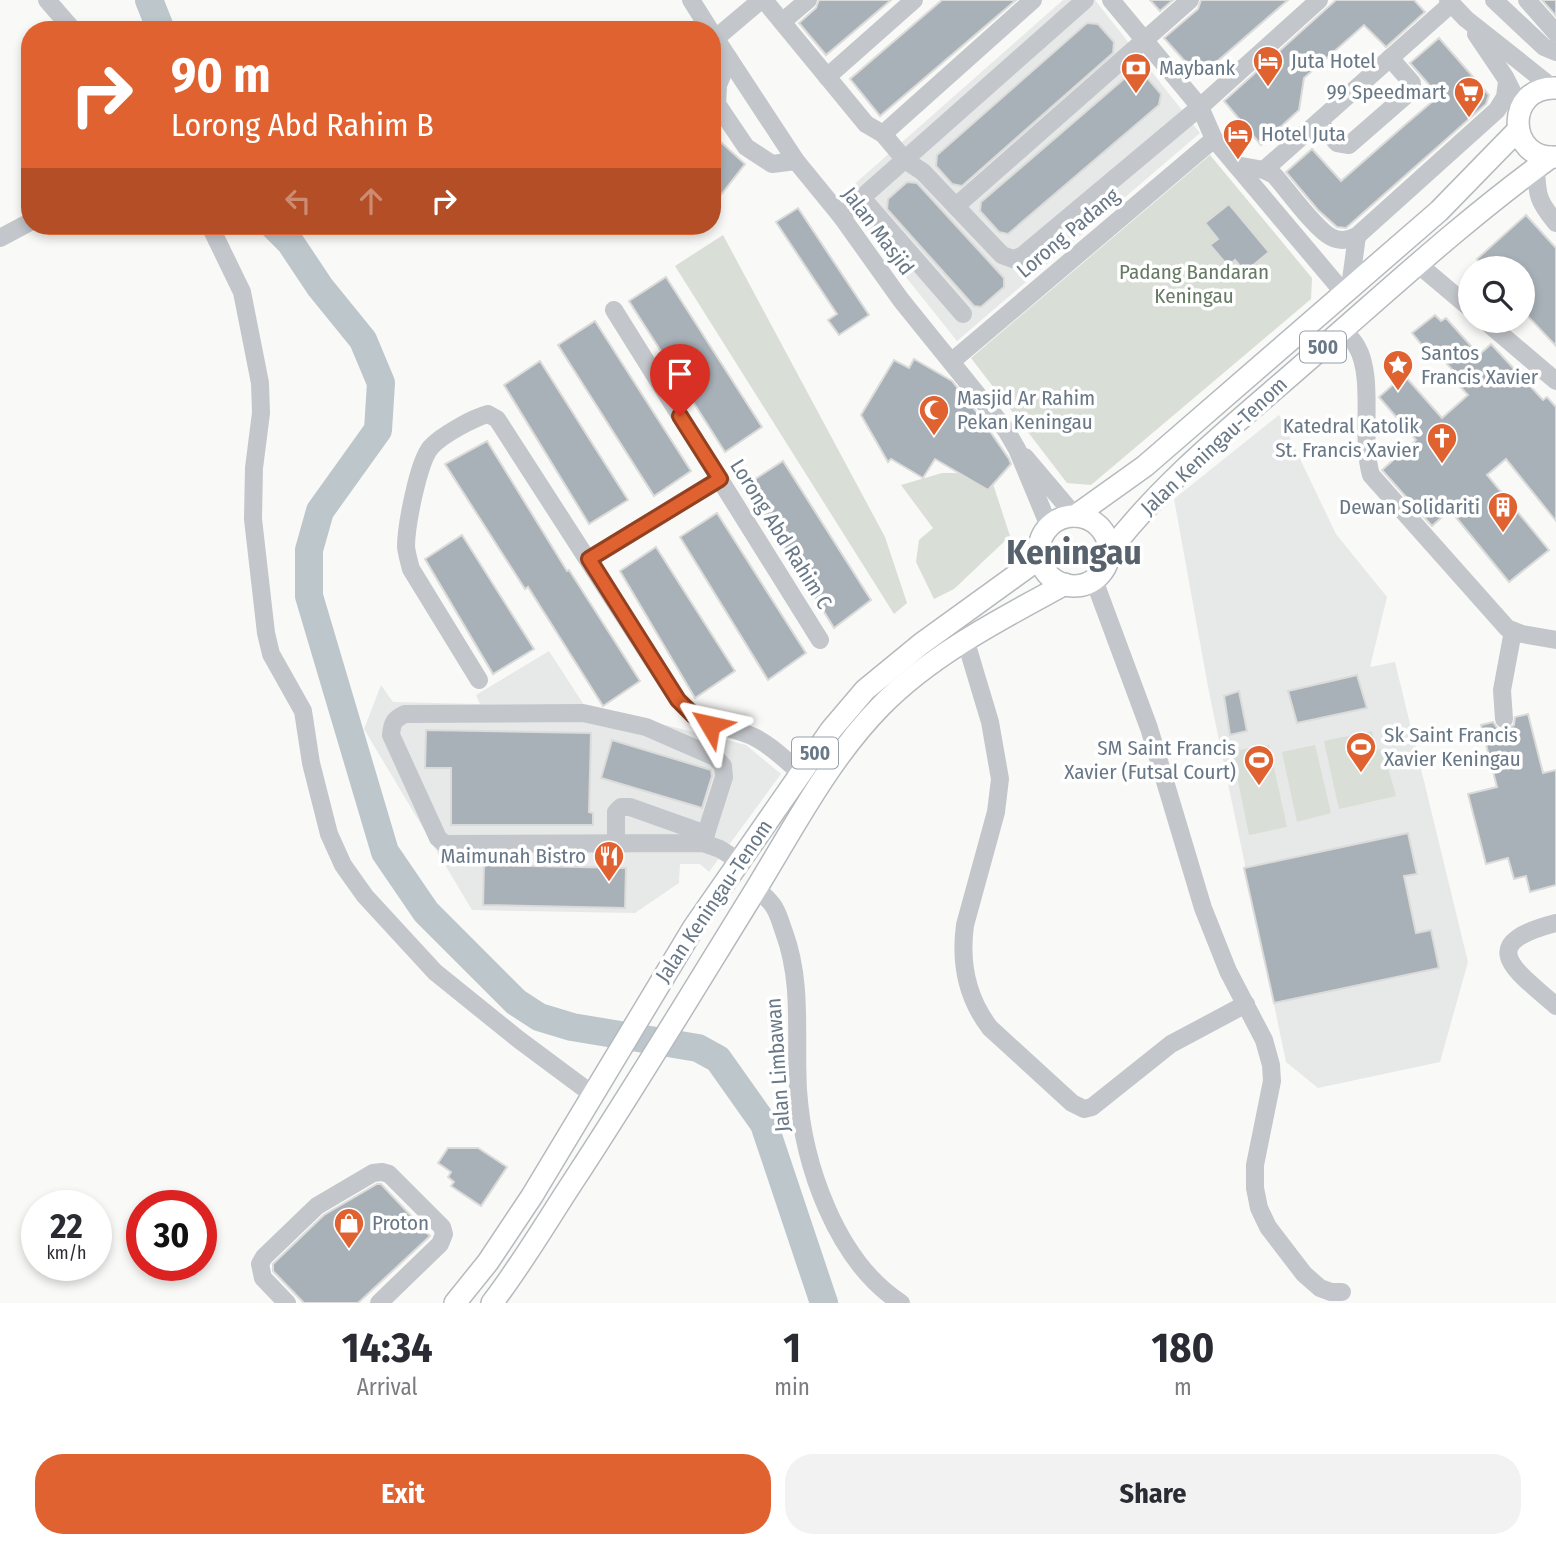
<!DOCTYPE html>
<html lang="en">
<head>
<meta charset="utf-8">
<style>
	:root { --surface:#fff; --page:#f2f2f3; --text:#2b2b33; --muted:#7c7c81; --accent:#e06230 }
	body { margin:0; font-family:"Fira Sans Condensed",sans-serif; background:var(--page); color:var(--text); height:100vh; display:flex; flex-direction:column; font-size:26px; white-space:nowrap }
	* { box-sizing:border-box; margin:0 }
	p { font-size:23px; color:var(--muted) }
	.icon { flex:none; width:38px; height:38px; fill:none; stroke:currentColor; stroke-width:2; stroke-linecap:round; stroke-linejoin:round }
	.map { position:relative; height:1303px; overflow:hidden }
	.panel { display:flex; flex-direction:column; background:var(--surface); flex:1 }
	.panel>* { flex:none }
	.banner { position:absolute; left:21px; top:21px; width:700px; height:214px; border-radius:28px; box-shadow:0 4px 10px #0003; background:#e06230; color:#fff; overflow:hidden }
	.buttons { position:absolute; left:1458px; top:256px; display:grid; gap:14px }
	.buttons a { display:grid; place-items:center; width:77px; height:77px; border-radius:50%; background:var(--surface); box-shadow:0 4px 10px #0003; font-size:35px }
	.speed { position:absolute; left:21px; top:1190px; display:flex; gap:14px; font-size:35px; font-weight:700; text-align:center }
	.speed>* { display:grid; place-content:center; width:91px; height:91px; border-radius:50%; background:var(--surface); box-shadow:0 4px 10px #0003; line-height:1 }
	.speed small { font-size:18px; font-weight:400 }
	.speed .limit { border:10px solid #d22; background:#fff; color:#111 }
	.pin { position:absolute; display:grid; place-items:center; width:60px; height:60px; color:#fff; margin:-72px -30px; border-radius:50% 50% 50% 0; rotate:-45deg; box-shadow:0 0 7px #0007 }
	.pin .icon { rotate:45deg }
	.me { position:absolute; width:77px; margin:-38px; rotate:306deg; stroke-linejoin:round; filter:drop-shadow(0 0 5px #0008) }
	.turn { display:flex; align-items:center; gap:24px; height:147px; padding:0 35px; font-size:32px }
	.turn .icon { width:91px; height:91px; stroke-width:2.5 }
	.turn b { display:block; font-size:49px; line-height:60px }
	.lanes { display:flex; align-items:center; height:66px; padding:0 35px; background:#0003; justify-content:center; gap:35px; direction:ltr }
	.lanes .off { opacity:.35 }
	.eta { display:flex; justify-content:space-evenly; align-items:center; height:119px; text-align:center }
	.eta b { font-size:42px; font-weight:700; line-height:49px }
	.primary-button { display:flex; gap:14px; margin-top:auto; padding:14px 35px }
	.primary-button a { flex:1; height:80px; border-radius:28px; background:var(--accent); color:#fff; font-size:28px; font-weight:700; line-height:80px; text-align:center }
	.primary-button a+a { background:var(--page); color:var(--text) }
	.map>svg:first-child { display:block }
</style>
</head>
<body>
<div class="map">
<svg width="1556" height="1303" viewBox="0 0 1556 1303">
	<rect width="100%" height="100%" fill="#f9f9f7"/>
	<g fill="#e7e8e8">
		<polygon points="1063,0 1095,0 1200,133 957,341 841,196"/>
		<polygon points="1279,415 1336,534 1387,597 1370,667 1395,662 1468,962 1440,1062 1318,1088 1286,1062 1209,692 1174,499"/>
		<polygon points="549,651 584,705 746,745 781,774 709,872 700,864 680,864 679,883 635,913 472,910 364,729 381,685 393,702 480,704 476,695"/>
	</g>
	<g fill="#d9ded6">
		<polygon points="1210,155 1312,278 1311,299 1091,485 1067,483 971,358"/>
		<polygon points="723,235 885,537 907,603 894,614 675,266"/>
		<polygon points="942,473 958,473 987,490 993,484 1010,536 954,589 934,599 916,562 919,540 933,528 901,485"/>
		<polygon points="1372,731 1376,749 1383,750 1396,796 1339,809 1324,741"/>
		<polygon points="1269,745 1287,827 1249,835 1232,751"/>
		<polygon points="1315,745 1331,813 1297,822 1282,752"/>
	</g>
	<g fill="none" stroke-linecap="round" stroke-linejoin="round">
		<g stroke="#bcc6cb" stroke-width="28">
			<polyline points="149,0 161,30"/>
			<polyline points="274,226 290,242 320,287 363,340 381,383 378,430 320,511 309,550 309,596 385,852 426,912 516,1002 539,1017 572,1027 698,1048 718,1059 764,1124 824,1303"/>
		</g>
	</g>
	<g fill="#a9b1b8" stroke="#dbdbd9" stroke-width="2">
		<polygon points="819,0 891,0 826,55 799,23 816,8"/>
		<polygon points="942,0 1016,0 880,116 850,79"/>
		<polygon points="1150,0 1173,0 1160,11"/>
		<polygon points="1201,0 1288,0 1199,77 1164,38 1198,9"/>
		<polygon points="1336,0 1414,0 1425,12 1386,47 1364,25 1304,78 1299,110 1261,145 1224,101"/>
		<polygon points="1542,0 1556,0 1556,16"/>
		<polygon points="1087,23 1098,24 1114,42 1113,53 962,186 952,184 936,166 937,155"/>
		<polygon points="1439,38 1489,95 1486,104 1346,228 1337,227 1318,210 1286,172 1312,149 1341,181 1406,124 1439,96 1410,63"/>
		<polygon points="1132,72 1143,73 1161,94 1159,105 1008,234 999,232 980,211 981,202"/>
		<polygon points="712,134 745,164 712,206"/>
		<polygon points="907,182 917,183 1004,278 1004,287 981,307 974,306 887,209 888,199"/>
		<polygon points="1229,204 1269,252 1245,272 1235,260 1228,266 1210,245 1218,239 1205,223"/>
		<polygon points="798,208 869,315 839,335 828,320 837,314 776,222"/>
		<polygon points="1526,215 1556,248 1556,346 1522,310 1522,268 1484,268 1477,259"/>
		<polygon points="666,277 762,427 725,452 629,301"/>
		<polygon points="1435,315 1441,321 1446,318 1479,355 1491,344 1543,400 1547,397 1556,407 1556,521 1506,459 1487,475 1549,550 1509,582 1450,510 1432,526 1382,470 1416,440 1379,397 1404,375 1442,418 1468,395 1453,379 1457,375 1439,355 1433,359 1412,333"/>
		<polygon points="595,321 691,471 654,496 558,345"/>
		<polygon points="914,359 952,381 978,414 1009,459 1011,464 988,490 935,459 923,478 891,459 888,462 861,415 894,360 909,368"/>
		<polygon points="540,361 628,500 589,524 504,385"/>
		<polygon points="487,441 567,571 569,570 640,681 603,706 528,587 525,589 445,464"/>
		<polygon points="783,461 871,600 834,628 746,485"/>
		<polygon points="717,513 806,653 768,680 680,537"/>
		<polygon points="462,535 534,649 493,674 425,559"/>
		<polygon points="656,547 735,671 695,698 620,571"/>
		<polygon points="1357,675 1367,708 1297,723 1288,691"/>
		<polygon points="1239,691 1247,731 1230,735 1224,696"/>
		<polygon points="1528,714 1543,773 1556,770 1556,885 1530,892 1526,876 1514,879 1508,858 1486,864 1468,794 1497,787 1481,725 1493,722 1498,729 1505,730 1514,725 1515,717"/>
		<polygon points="426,730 591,733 589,812 593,813 593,825 451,825 451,768 425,768"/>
		<polygon points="612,740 711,770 712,776 702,808 601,778"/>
		<polygon points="1408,833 1417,874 1404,876 1416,933 1431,930 1439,968 1274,1003 1244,868"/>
		<polygon points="484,865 626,868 625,908 483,905"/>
		<polygon points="448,1148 478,1148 507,1167 481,1206 451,1186 454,1182 448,1177 451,1172 438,1163"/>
		<polygon points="377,1184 381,1184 430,1236 358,1303 304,1303 273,1271 273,1264 324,1215"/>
	</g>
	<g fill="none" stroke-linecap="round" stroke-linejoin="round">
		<g stroke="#b6babe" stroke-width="24">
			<g id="major">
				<path d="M1556 88C1504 86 1507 161 1556 157"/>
				<polyline points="1075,516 1145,466 1439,211 1518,130"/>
				<circle cx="1074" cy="551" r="35"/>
				<path d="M1109 552C1167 476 1244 417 1315 354 1392 287 1468 217 1551 157"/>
				<polyline points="455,1303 488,1262 532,1196 694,927 831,730 865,690 921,644 1040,558"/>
				<path d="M492 1303C522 1264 547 1221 574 1180 637 1084 696 986 756 889 794 827 829 759 881 706 932 654 1001 619 1065 584"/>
			</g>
		</g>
		<g stroke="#c3c6ca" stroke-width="18">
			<polyline points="47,0 73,30"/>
			<polyline points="691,0 710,30"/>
			<polyline points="764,0 866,124 883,134 905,160 923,172 1002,255 1013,259 1022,256 1200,107 1319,0"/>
			<polyline points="1111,0 1200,107 1214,139 1343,292"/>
			<polyline points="1448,0 1466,19 1553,88"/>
			<polyline points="1494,0 1544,47 1556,52"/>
			<polyline points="1527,0 1556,33"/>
			<polyline points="782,22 808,0"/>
			<polyline points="712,33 796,161 841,216 901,300 1006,430 1017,449 1049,526"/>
			<polyline points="1476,34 1505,77 1513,93"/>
			<polyline points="716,38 761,0"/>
			<polyline points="729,59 718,85 717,104 746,147 772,164 796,161"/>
			<polyline points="827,77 914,0"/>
			<polyline points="1319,122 1337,143 1349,145 1411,91 1412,83 1390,58"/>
			<polyline points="883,134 1033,0"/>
			<path d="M1236 165 1264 170 1274 175C1287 189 1315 229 1331 237 1340 242 1348 240 1357 236L1497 110 1505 97 1507 82"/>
			<path d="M1536 168C1537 196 1538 201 1556 223"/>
			<polyline points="1264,170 1451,4"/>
			<polyline points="862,198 963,314"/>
			<polyline points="956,206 1190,0"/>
			<polyline points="841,216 1085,0"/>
			<polyline points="210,226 242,292 260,383 261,413 254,468 253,519 266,633 271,654 303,711 311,763 329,834 343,865 365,896 435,972 518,1039 592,1094"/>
			<polyline points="0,238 30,222"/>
			<polyline points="1419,265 1470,308"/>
			<polyline points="1350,287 1357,236"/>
			<polyline points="614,310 820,640"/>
			<polyline points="1484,320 1556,381"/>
			<path d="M1344 330C1348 335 1354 341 1357 347 1375 378 1360 438 1371 475L1507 628 1522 634 1556 640"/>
			<polyline points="951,362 1214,139"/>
			<polyline points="1025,457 1075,516"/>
			<polyline points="589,559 720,479"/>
			<polyline points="1094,580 1149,728 1203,908 1228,971 1264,1040 1271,1065 1272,1081 1255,1165 1255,1188 1259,1208 1268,1227 1304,1274 1320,1288 1331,1292 1342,1292"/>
			<path d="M966 642 990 722 1000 779 996 812 965 925C960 962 967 998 990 1028L1072 1103 1084 1109 1092 1107 1171 1044 1246 1004"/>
			<path d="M479 680 411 569C409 562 407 554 406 547 406 527 418 462 431 447 442 435 473 418 488 414L497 419 678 700C708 730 718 722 752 736 770 744 786 761 801 773"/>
			<polyline points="1504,719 1502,690 1513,631"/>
			<path d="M703 843 724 777 723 766 715 757 646 727 583 713 405 714C394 719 392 723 391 735L438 838 445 844 703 843 720 849 739 861"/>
			<polyline points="616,844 616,812 621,807 630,807 706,834"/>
			<path d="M756 888C762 894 770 900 774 907 779 915 781 924 784 932 803 983 795 1037 798 1090 803 1164 836 1261 901 1303"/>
			<path d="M1556 923C1474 944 1514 969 1556 1006"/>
			<polyline points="287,1303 263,1278 260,1264 264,1257 317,1206 373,1173 382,1172 389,1174 442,1227 444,1234 440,1244 379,1303"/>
		</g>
		<use href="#major" stroke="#fff" stroke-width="21"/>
	</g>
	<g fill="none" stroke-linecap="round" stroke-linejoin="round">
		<g stroke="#92401f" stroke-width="18">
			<polyline id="route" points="680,416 720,479 589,559 678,700 693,715 710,725"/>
		</g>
		<use href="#route" stroke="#e06230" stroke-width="12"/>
	</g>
	<defs>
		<g id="hotel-pin" transform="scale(1.575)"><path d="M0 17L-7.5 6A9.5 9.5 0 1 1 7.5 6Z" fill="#e06230" stroke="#fff"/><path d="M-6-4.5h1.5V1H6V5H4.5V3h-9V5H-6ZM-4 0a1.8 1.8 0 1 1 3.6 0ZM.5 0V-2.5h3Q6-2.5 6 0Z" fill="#fff"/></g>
		<g id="bank-pin" transform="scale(1.575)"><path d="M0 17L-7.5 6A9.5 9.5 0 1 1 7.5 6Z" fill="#e06230" stroke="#fff"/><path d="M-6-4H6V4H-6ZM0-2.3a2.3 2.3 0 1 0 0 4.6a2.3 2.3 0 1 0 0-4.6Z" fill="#fff"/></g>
		<g id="supermarket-pin" transform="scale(1.575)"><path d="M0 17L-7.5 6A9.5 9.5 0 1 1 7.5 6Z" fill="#e06230" stroke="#fff"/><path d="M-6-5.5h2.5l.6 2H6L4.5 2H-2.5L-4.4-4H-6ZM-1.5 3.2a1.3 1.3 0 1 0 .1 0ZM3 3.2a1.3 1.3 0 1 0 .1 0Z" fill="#fff"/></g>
		<g id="sight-pin" transform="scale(1.575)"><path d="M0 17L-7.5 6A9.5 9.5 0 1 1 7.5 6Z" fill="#e06230" stroke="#fff"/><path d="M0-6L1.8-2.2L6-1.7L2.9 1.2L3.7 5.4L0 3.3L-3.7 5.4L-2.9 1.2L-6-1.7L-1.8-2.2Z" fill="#fff"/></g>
		<g id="mosque-pin" transform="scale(1.575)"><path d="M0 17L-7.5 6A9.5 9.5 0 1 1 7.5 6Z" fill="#e06230" stroke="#fff"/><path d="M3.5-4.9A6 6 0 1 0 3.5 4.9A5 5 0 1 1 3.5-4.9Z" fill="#fff"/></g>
		<g id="church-pin" transform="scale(1.575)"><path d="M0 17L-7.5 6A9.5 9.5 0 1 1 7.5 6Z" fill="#e06230" stroke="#fff"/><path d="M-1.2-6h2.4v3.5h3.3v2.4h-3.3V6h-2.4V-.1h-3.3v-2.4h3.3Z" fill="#fff"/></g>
		<g id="building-pin" transform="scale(1.575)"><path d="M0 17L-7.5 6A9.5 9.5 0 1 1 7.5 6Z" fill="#e06230" stroke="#fff"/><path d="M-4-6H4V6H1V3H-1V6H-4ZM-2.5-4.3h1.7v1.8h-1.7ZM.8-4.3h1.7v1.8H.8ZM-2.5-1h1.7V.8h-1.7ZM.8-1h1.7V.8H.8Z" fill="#fff"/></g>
		<g id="stadium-pin" transform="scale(1.575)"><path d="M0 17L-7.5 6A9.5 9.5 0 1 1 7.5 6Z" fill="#e06230" stroke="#fff"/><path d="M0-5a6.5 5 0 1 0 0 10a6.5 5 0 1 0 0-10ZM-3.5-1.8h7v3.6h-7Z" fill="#fff"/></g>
		<g id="restaurant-pin" transform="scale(1.575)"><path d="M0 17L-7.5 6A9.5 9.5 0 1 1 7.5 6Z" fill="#e06230" stroke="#fff"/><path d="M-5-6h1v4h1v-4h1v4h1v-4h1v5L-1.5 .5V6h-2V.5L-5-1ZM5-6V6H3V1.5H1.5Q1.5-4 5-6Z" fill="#fff"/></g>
		<g id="shop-pin" transform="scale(1.575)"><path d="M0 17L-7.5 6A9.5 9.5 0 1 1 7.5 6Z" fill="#e06230" stroke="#fff"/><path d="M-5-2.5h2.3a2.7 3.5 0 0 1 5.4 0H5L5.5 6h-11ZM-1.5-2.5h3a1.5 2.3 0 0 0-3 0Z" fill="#fff"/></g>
	</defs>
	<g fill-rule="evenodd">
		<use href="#hotel-pin" x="1268" y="61"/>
		<use href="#bank-pin" x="1136" y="68"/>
		<use href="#supermarket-pin" x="1469" y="92"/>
		<use href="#hotel-pin" x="1238" y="134"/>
		<use href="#sight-pin" x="1398" y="365"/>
		<use href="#mosque-pin" x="934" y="410"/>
		<use href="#church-pin" x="1442" y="438"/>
		<use href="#building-pin" x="1503" y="507"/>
		<use href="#stadium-pin" x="1361" y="747"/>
		<use href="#stadium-pin" x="1259" y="760"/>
		<use href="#restaurant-pin" x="609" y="856"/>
		<use href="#shop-pin" x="349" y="1223"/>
	</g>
	<g text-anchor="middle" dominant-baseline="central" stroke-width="7" stroke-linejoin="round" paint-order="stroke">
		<g fill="#fff" stroke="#96a0ab" stroke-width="2">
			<rect x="1300" y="331.5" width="46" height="31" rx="5"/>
			<rect x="792" y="737.5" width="46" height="31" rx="5"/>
		</g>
		<g font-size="19" font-weight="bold" fill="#697887">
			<text x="1323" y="347">500</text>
			<text x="815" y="753">500</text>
		</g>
		<g font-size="21" fill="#697887" stroke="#fff" text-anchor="start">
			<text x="1291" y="61">Juta Hotel</text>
			<text x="1159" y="68">Maybank</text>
			<text x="1446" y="92" text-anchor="end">99 Speedmart</text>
			<text x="1261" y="134">Hotel Juta</text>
			<text x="1421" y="353">Santos<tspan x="1421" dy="24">Francis Xavier</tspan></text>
			<text x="957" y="398">Masjid Ar Rahim<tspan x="957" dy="24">Pekan Keningau</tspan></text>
			<text x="1419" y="426" text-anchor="end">Katedral Katolik<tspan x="1419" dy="24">St. Francis Xavier</tspan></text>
			<text x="1480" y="507" text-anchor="end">Dewan Solidariti</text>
			<text x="1384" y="735">Sk Saint Francis<tspan x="1384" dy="24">Xavier Keningau</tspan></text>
			<text x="1236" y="748" text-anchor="end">SM Saint Francis<tspan x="1236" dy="24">Xavier (Futsal Court)</tspan></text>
			<text x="586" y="856" text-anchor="end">Maimunah Bistro</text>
			<text x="372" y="1223">Proton</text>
		</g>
		<g font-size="21" fill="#697887" stroke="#fff">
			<text transform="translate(878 231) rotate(53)">Jalan Masjid</text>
			<text transform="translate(1068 233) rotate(-40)">Lorong Padang</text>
			<text transform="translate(1214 446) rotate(-43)">Jalan Keningau-Tenom</text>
			<text transform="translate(781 534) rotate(58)">Lorong Abd Rahim C</text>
			<text transform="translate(714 901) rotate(-56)">Jalan Keningau-Tenom</text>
			<text transform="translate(778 1065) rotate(-94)">Jalan Limbawan</text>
		</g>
		<g font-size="21" fill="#667a64" stroke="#fff">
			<text x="1194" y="272">Padang Bandaran<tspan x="1194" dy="24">Keningau</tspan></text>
		</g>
		<g font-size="35" font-weight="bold" fill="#57626d" stroke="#fff">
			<text x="1074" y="552">Keningau</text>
		</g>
	</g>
</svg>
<div class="buttons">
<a><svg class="icon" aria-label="search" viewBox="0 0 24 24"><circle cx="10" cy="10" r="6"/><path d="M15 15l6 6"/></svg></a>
</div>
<div class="speed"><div>22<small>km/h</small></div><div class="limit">30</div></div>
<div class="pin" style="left:680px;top:416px;background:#d93025"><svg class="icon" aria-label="arrive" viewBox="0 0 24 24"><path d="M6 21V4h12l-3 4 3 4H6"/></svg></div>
<svg class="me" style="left:710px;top:725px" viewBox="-20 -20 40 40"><path d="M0-17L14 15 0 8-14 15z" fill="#e06230" stroke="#fff" stroke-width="4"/></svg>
<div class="banner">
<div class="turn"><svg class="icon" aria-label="right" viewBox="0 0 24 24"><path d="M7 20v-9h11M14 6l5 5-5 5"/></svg><div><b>90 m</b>Lorong Abd Rahim B</div></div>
<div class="lanes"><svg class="icon off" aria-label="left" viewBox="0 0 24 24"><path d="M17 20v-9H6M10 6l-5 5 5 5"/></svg><svg class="icon off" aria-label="ahead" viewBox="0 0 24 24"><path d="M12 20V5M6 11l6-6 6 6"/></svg><svg class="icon" aria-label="right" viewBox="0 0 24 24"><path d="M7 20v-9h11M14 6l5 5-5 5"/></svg></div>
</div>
</div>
<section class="panel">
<div class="eta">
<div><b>14:34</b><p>Arrival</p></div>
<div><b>1</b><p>min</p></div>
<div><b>180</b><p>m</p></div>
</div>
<div class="primary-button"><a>Exit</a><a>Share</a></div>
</section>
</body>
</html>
